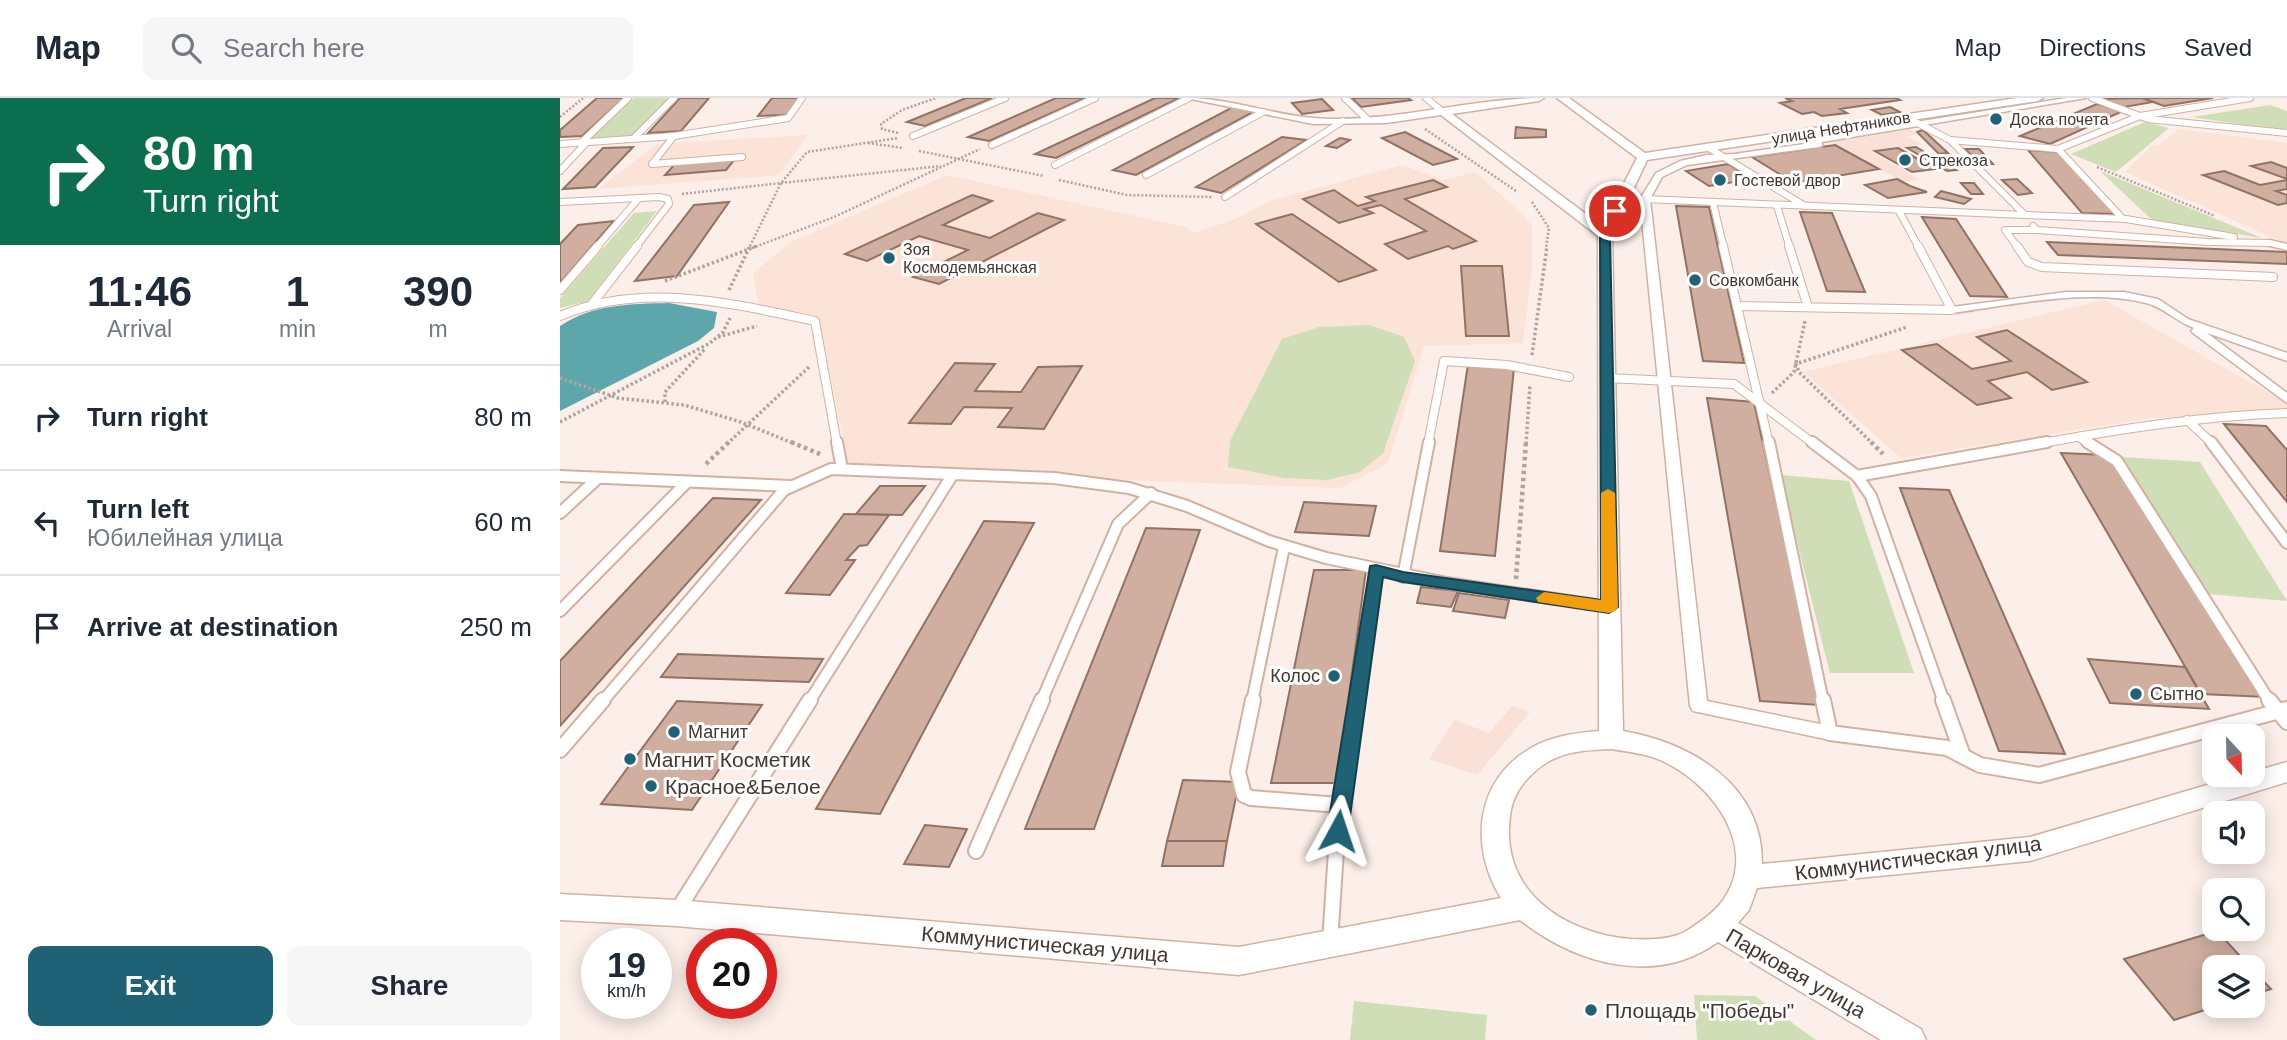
<!DOCTYPE html>
<html lang="en">
<head>
<meta charset="utf-8">
<style>
	:root { --surface:#fff; --page:#f6f6f7; --text:#1f2937; --muted:#747a83; --line:#e0e1e3; --accent:#1f6275 }
	body { margin:0; font-family:Helvetica,sans-serif; background:var(--page); color:var(--text); height:100vh; display:flex; flex-direction:column; font-size:26px; white-space:nowrap }
	* { box-sizing:border-box; margin:0 }
	p { font-size:23px; color:var(--muted) }
	.icon { flex:none; width:38px; height:38px; fill:none; stroke:currentColor; stroke-width:2; stroke-linecap:round; stroke-linejoin:round }
	.map { position:relative; flex:1; overflow:hidden }
	.drawer { display:flex; flex-direction:column; background:var(--surface); width:560px }
	.drawer>* { flex:none }
	.hud { background:#0b6e4f; color:#fff; overflow:hidden }
	.needle { width:46px; rotate:158deg }
	.tools { position:absolute; left:1642px; top:626px; display:grid; gap:14px }
	.tools a { display:grid; place-items:center; width:63px; height:63px; border-radius:14px; background:var(--surface); box-shadow:0 4px 18px #0003; font-size:35px }
	.speed { position:absolute; left:21px; top:830px; display:flex; gap:14px; font-size:35px; font-weight:700; text-align:center }
	.speed>* { display:grid; place-content:center; width:91px; height:91px; border-radius:50%; background:var(--surface); box-shadow:0 4px 18px #0003; line-height:1 }
	.speed small { font-size:18px; font-weight:400 }
	.speed .limit { border:10px solid #d22; background:#fff; color:#111 }
	.pin { position:absolute; display:grid; place-items:center; width:60px; height:60px; color:#fff; margin:-30px; border:4px solid #fff; border-radius:50%; box-shadow:0 2px 7px #0007 }
	.me { position:absolute; width:77px; margin:-38px; rotate:5deg; stroke-linejoin:round; filter:drop-shadow(0 0 5px #0008) }
	.turn { display:flex; align-items:center; gap:24px; height:147px; padding:0 28px; font-size:32px }
	.turn .icon { width:91px; height:91px; stroke-width:2.5 }
	.turn b { display:block; font-size:49px; line-height:60px }
	.eta { display:flex; justify-content:space-evenly; align-items:center; height:119px; text-align:center }
	.eta b { font-size:42px; font-weight:700; line-height:49px }
	.cta { display:flex; gap:14px; margin-top:auto; padding:14px 28px }
	.cta a { flex:1; height:80px; border-radius:14px; background:var(--accent); color:#fff; font-size:28px; font-weight:700; line-height:80px; text-align:center }
	.cta a+a { background:var(--page); color:var(--text) }
	ul { padding:0; list-style:none }
	li { display:flex; align-items:center; gap:21px; height:105px; padding:0 28px; border-top:2px solid var(--line) }
	li div { flex:1 }
	li b { display:block; font-size:26px }
	li em { font-style:normal }
	header { display:flex; align-items:center; gap:42px; box-sizing:border-box; height:98px; padding:0 35px; background:var(--surface); border-bottom:2px solid var(--line) }
	header strong { font-size:33px }
	nav { display:flex; gap:38px; margin-inline-start:auto; font-size:24px }
	.search { width:490px; height:63px; background:var(--page); display:flex; align-items:center; gap:18px; box-sizing:border-box; padding:0 24px; border-radius:14px; color:var(--muted); font-size:26px }
	main { display:flex; flex:1; min-height:0 }
	.map>svg:first-child { display:block }
</style>
</head>
<body>
<header>
<strong>Map</strong>
<div class="search"><svg class="icon" aria-label="search" viewBox="0 0 24 24"><circle cx="10" cy="10" r="6"/><path d="M15 15l6 6"/></svg>Search here</div>
<nav><a>Map</a><a>Directions</a><a>Saved</a></nav>
</header>
<main>
<section class="drawer">
<div class="hud">
<div class="turn"><svg class="icon" aria-label="right" viewBox="0 0 24 24"><path d="M7 20v-9h11M14 6l5 5-5 5"/></svg><div><b>80 m</b>Turn right</div></div>
</div>
<div class="eta">
<div><b>11:46</b><p>Arrival</p></div>
<div><b>1</b><p>min</p></div>
<div><b>390</b><p>m</p></div>
</div>
<ul>
<li><svg class="icon" aria-label="right" viewBox="0 0 24 24"><path d="M7 20v-9h11M14 6l5 5-5 5"/></svg><div><b>Turn right</b></div><em>80 m</em></li>
<li><svg class="icon" aria-label="left" viewBox="0 0 24 24"><path d="M17 20v-9H6M10 6l-5 5 5 5"/></svg><div><b>Turn left</b><p>Юбилейная улица</p></div><em>60 m</em></li>
<li><svg class="icon" aria-label="arrive" viewBox="0 0 24 24"><path d="M6 21V4h12l-3 4 3 4H6"/></svg><div><b>Arrive at destination</b></div><em>250 m</em></li>
</ul>
<div class="cta"><a>Exit</a><a>Share</a></div>
</section>
<div class="map">
<svg width="1727" height="942" viewBox="0 0 1727 942">
	<rect width="100%" height="100%" fill="#fceee8"/>
	<g fill="#f9e1d7">
		<polygon points="1350,31 1357,36 1347,39 1362,46 1312,54 1360,82 1343,84 1271,44"/>
		<polygon points="952,608 970,614 917,677 869,661 895,622 929,635"/>
	</g>
	<g fill="#fce3d8">
		<polygon points="1619,31 1727,45 1727,146 1565,74 1590,49 1599,47"/>
		<polygon points="248,37 219,77 38,91 97,46"/>
		<polygon points="842,67 884,82 915,74 964,117 972,128 972,171 963,245 864,248 828,365 780,390 289,372 259,218 199,209 193,175 231,144 387,77 625,129 633,135 673,122 710,103"/>
		<polygon points="1544,202 1727,305 1727,310 1715,314 1592,320 1341,360 1243,274"/>
	</g>
	<g fill="#d0deb7">
		<polygon points="74,0 110,0 72,39 29,41"/>
		<polygon points="1710,7 1727,13 1727,31 1718,32 1632,19"/>
		<polygon points="1585,24 1609,30 1556,74 1511,56"/>
		<polygon points="1540,73 1702,140 1592,122"/>
		<polygon points="97,113 28,203 0,210 0,200 74,115"/>
		<polygon points="810,227 844,239 855,263 823,355 800,374 767,382 724,380 668,369 670,343 722,241 759,229"/>
		<polygon points="1562,359 1640,364 1727,503 1649,496"/>
		<polygon points="1220,377 1289,383 1354,575 1270,575"/>
		<polygon points="1134,897 1195,898 1256,942 1137,942"/>
		<polygon points="794,903 927,917 925,942 790,942"/>
	</g>
	<path fill="#5da7ac" d="M109 205 157 214 154 230 138 243 0 313V228C33 206 70 206 109 205Z"/>
	<g fill="#d0afa1" stroke="#917365" stroke-width="2">
		<polygon points="37,0 64,0 22,38 0,39 0,32"/>
		<polygon points="120,0 149,0 121,33 88,35"/>
		<polygon points="212,0 239,0 228,17 198,18"/>
		<polygon points="406,0 432,0 365,28 347,24"/>
		<polygon points="496,0 525,0 429,43 408,39"/>
		<polygon points="595,0 619,0 496,60 475,56"/>
		<polygon points="792,0 848,0 851,2 801,9"/>
		<polygon points="1225,0 1336,0 1340,2 1280,11 1287,15 1262,18 1254,14 1242,16 1220,5 1232,3"/>
		<polygon points="1582,0 1653,0 1604,8"/>
		<polygon points="1582,0 1593,4 1564,9 1542,1"/>
		<polygon points="762,1 773,12 742,16 732,5"/>
		<polygon points="1537,6 1563,13 1490,46 1460,38"/>
		<polygon points="673,9 695,13 576,77 553,72"/>
		<polygon points="1330,9 1340,14 1322,17 1312,12"/>
		<polygon points="956,29 986,32 986,39 955,40"/>
		<polygon points="1363,32 1388,55 1379,56 1357,34"/>
		<polygon points="845,34 897,61 873,67 822,40"/>
		<polygon points="722,39 746,42 661,95 636,89"/>
		<polygon points="780,40 790,42 777,50 766,48"/>
		<polygon points="1275,47 1319,71 1234,85 1192,59"/>
		<polygon points="73,49 35,89 3,91 43,50"/>
		<polygon points="1356,49 1396,72 1387,73 1347,50"/>
		<polygon points="1338,50 1376,71 1352,74 1315,53"/>
		<polygon points="1405,51 1419,51 1433,66 1420,66"/>
		<polygon points="1468,52 1499,54 1555,116 1522,115"/>
		<polygon points="175,61 166,72 105,77 116,65"/>
		<polygon points="1711,64 1727,70 1727,81 1691,68"/>
		<polygon points="1168,66 1193,81 1149,88 1126,73"/>
		<polygon points="1664,73 1700,87 1727,82 1727,91 1716,93 1727,97 1727,105 1718,107 1643,77"/>
		<polygon points="1337,81 1350,88 1367,94 1328,100 1305,87"/>
		<polygon points="1457,81 1472,95 1458,97 1442,82"/>
		<polygon points="873,82 887,89 845,101 916,143 893,151 888,148 848,161 825,146 866,133 821,107 804,111 813,115 779,125 743,101 774,92 798,108 815,103 806,99"/>
		<polygon points="1401,85 1414,85 1423,96 1411,96"/>
		<polygon points="1381,93 1411,101 1404,106 1375,99"/>
		<polygon points="412,97 432,103 383,127 430,140 478,115 504,122 379,186 353,179 408,152 359,138 307,163 285,156"/>
		<polygon points="169,104 117,178 75,183 134,107"/>
		<polygon points="1116,108 1149,109 1184,265 1143,263"/>
		<polygon points="1240,114 1272,115 1305,194 1267,193"/>
		<polygon points="732,116 816,172 779,184 696,126"/>
		<polygon points="1362,119 1396,121 1447,199 1410,198"/>
		<polygon points="54,123 0,185 0,146 18,127"/>
		<polygon points="1487,144 1727,154 1727,166 1498,157"/>
		<polygon points="901,168 942,168 949,238 906,238"/>
		<polygon points="1447,232 1527,284 1492,292 1467,274 1428,283 1451,300 1417,307 1342,252 1377,246 1412,271 1451,263 1417,239"/>
		<polygon points="395,265 435,266 415,293 461,294 478,269 522,268 484,331 438,329 452,310 404,309 391,326 349,325"/>
		<polygon points="908,266 954,270 935,458 880,453"/>
		<polygon points="1147,300 1194,304 1259,607 1200,603"/>
		<polygon points="1664,326 1706,328 1727,352 1727,404"/>
		<polygon points="1501,355 1547,357 1705,599 1641,596"/>
		<polygon points="320,388 365,388 342,417 296,416"/>
		<polygon points="1340,390 1389,392 1505,656 1439,653"/>
		<polygon points="153,400 201,402 0,628 0,563"/>
		<polygon points="744,404 816,408 809,438 735,434"/>
		<polygon points="284,416 329,417 307,447 299,448 286,462 295,462 270,497 226,495"/>
		<polygon points="424,423 474,425 320,716 256,711"/>
		<polygon points="586,430 640,432 534,731 465,731"/>
		<polygon points="754,472 806,472 777,685 711,685"/>
		<polygon points="861,489 898,493 891,509 857,505"/>
		<polygon points="899,495 949,502 945,520 893,513"/>
		<polygon points="118,556 263,561 249,584 101,579"/>
		<polygon points="1528,561 1625,569 1649,611 1550,605"/>
		<polygon points="117,603 202,607 132,712 41,706"/>
		<polygon points="623,682 679,684 667,743 607,743"/>
		<polygon points="365,727 407,731 389,769 344,766"/>
		<polygon points="607,743 667,743 663,768 602,768"/>
		<polygon points="1657,833 1691,870 1654,870 1654,908 1657,908 1614,922 1564,861"/>
		<polygon points="1692,871 1711,891 1692,897"/>
	</g>
	<g fill="none" stroke-linecap="round" stroke-linejoin="round">
		<g stroke="#d2b1a3" stroke-width="8">
			<g id="service-far3">
				<polyline points="785,0 808,22"/>
				<polyline points="866,0 883,14"/>
				<polyline points="1532,0 1588,21 1727,35"/>
				<polyline points="114,38 92,66 182,59"/>
				<polyline points="353,38 445,0"/>
				<polyline points="73,41 114,0"/>
				<polyline points="1390,42 1498,51 1580,18 1690,0"/>
				<polyline points="0,46 114,38 228,20 242,0"/>
				<polyline points="432,47 535,0"/>
				<polyline points="1149,50 1245,108"/>
				<polyline points="1498,51 1563,121"/>
				<polyline points="495,67 629,0"/>
				<polyline points="0,73 25,46 22,44 68,0"/>
				<polyline points="586,77 703,14"/>
				<polyline points="665,99 783,23"/>
				<polyline points="1061,100 1465,117 1390,42 1348,20"/>
				<polyline points="0,104 99,99 108,101 109,106 75,150"/>
				<polyline points="1153,105 1164,150"/>
				<polyline points="1217,108 1230,150"/>
				<polyline points="1339,113 1359,150"/>
				<polyline points="1465,117 1566,121 1674,139"/>
				<polyline points="1473,128 1477,132 1648,144 1710,145"/>
				<polyline points="36,150 79,100"/>
				<polyline points="1458,150 1445,132 1477,132"/>
			</g>
		</g>
		<g stroke="#d2b1a3" stroke-width="10">
			<g id="service-far2">
				<polyline points="1163,148 1209,346"/>
				<polyline points="1229,148 1248,209"/>
				<polyline points="1457,148 1468,164 1482,169 1713,179"/>
				<polyline points="0,192 38,148"/>
				<polyline points="32,206 77,148"/>
				<polyline points="1177,208 1392,212 1358,148"/>
				<path d="M0 218C82 183 171 205 255 223L277 346"/>
				<polyline points="1047,280 1174,286 1254,346"/>
				<polyline points="1627,322 1653,346"/>
				<polyline points="1519,339 1530,346"/>
				<polyline points="868,346 884,263 947,267 1009,279"/>
				<path d="M1477 346C1560 331 1642 318 1727 315"/>
			</g>
		</g>
		<g stroke="#d2b1a3" stroke-width="14">
			<g id="service-far1">
				<polyline points="277,344 282,371"/>
				<polyline points="1209,344 1263,604"/>
				<polyline points="1252,344 1297,378 1487,344"/>
				<polyline points="1527,344 1557,363 1710,604"/>
				<polyline points="1651,344 1727,445"/>
				<polyline points="0,378 230,388"/>
				<polyline points="1297,378 1311,398 1384,604"/>
				<polyline points="0,415 38,380"/>
				<polyline points="843,479 869,344"/>
				<polyline points="0,513 127,384"/>
				<polyline points="42,604 224,392 271,371 393,376"/>
				<polyline points="249,604 393,376 494,380 569,390 627,408 709,443 766,460 887,485 1049,509"/>
				<polyline points="481,604 558,426 591,395"/>
				<polyline points="692,604 724,449"/>
				<polyline points="795,604 816,472"/>
			</g>
		</g>
		<g stroke="#d2b1a3" stroke-width="18">
			<g id="service">
				<polyline points="693,602 678,674 684,697 691,700 779,707 770,844"/>
				<polyline points="1263,602 1270,635 1387,650 1420,667 1479,677 1727,611"/>
				<polyline points="1383,602 1403,658"/>
				<polyline points="1709,602 1727,624"/>
				<polyline points="0,652 43,602"/>
				<polyline points="779,707 796,602"/>
				<polyline points="416,753 482,602"/>
				<polyline points="117,813 250,602"/>
			</g>
		</g>
		<g stroke="#d2b1a3" stroke-width="3">
			<g id="pedestrian">
				<polygon points="1507,0 1526,0 1262,44 1262,48 1259,49 1127,67 1102,79 1090,101 1147,603 1270,628 1277,630 1279,635 1277,640 1270,642 1133,613 1130,608 1080,101 1096,75 1120,63 1147,57 1174,56 1251,45 1251,41 1254,40"/>
				<polygon points="1710,142 1727,146 1727,152 1706,147 1705,145"/>
				<path d="M1506 194H1564L1598 201 1628 221 1727 255V263L1647 235 1727 295V305L1633 235 1631 233 1634 230C1617 224 1603 209 1586 205 1524 190 1454 207 1392 215L1386 212 1392 209Z"/>
			</g>
		</g>
		<g stroke="#d2b1a3" stroke-width="3">
			<path id="minor" d="M626 0C669 0 710 16 753 20 831 26 907 0 984 0L979 3 892 16 1042 128 1077 60 997 0H1009L1085 55 1457 0H1483L1478 3 1087 62 1052 137 1063 633C1132 645 1203 687 1202 766L1470 739 1681 677H1692V674L1727 664V684L1470 763 1197 790 1189 812 1178 825 1361 931 1366 942H1321L1158 844C1095 889 1016 866 960 822L679 877 116 828 0 822V796L116 802 679 849 941 800C909 749 915 682 971 650 991 638 1016 635 1039 633L1038 138 881 17 826 25 753 26ZM1051 651C1072 654 1094 657 1112 668 1154 691 1195 747 1167 796 1158 812 1143 822 1128 832 1113 842 1089 842 1071 841 1001 835 936 790 951 712 955 689 977 667 998 659 1015 652 1034 652 1051 651Z"/>
		</g>
		<g stroke="#b1a49e" stroke-width="2.5" stroke-dasharray="2 2" stroke-linecap="butt">
			<polyline points="0,19 23,0"/>
			<polyline points="865,31 956,93"/>
			<polyline points="338,35 322,31 321,26 342,12 376,0"/>
			<polyline points="308,45 343,50"/>
			<polyline points="359,53 484,78"/>
			<polyline points="1537,69 1655,118"/>
			<polyline points="499,82 567,97 653,99"/>
			<polyline points="222,84 247,54 338,40"/>
			<polyline points="221,85 381,68"/>
			<polyline points="122,96 221,85 189,150"/>
			<polyline points="972,104 989,130 986,150"/>
			<polyline points="192,150 274,119 420,51"/>
		</g>
		<g stroke="#b1a49e" stroke-width="3.5" stroke-dasharray="2.5 2.5" stroke-linecap="butt">
			<polyline points="105,183 197,148"/>
			<polyline points="169,192 190,148"/>
			<polyline points="158,239 197,228"/>
			<polyline points="972,257 987,148"/>
			<polyline points="0,280 58,300 124,307 181,324 235,346"/>
			<polyline points="1212,295 1234,274 1245,223"/>
			<polyline points="105,304 105,294 145,251"/>
			<polyline points="0,324 150,245 163,234 170,220"/>
			<polyline points="167,346 249,269"/>
			<polyline points="966,346 970,287"/>
			<polyline points="1313,346 1239,274 1236,266 1347,229"/>
		</g>
		<g stroke="#b1a49e" stroke-width="4.5" stroke-dasharray="3.5 3.5" stroke-linecap="butt">
			<polyline points="231,344 262,357"/>
			<polyline points="1311,344 1323,356"/>
			<polyline points="146,366 169,344"/>
			<polyline points="956,481 966,344"/>
		</g>
		<use href="#service-far3" stroke="#fff" stroke-width="6"/>
		<use href="#service-far2" stroke="#fff" stroke-width="8"/>
		<use href="#service-far1" stroke="#fff" stroke-width="10"/>
		<use href="#service" stroke="#fff" stroke-width="14"/>
		<use href="#pedestrian" fill="#fff" fill-rule="evenodd"/>
		<use href="#minor" fill="#fff" fill-rule="evenodd"/>
	</g>
	<polygon fill="#1f6275" stroke="#14404c" stroke-width="2" points="1055,110 1060,113 1050,137 1058,509 1049,515 843,484 823,479 788,733 785,739 778,741 770,739 767,733 810,468 816,467 843,474 1041,502 1040,137 1050,113"/>
	<polygon fill="#f59e0b" points="1048,391 1055,395 1058,509 1055,513 1049,515 978,504 976,500 984,494 1041,502 1041,395"/>
	<g fill="#1f6275" stroke="#fefefe" stroke-width="2.5">
		<circle cx="1436" cy="21" r="7"/>
		<circle cx="1345" cy="62" r="7"/>
		<circle cx="1160" cy="82" r="7"/>
		<circle cx="329" cy="160" r="7"/>
		<circle cx="1135" cy="182" r="7"/>
		<circle cx="774" cy="578" r="7"/>
		<circle cx="1576" cy="596" r="7"/>
		<circle cx="114" cy="634" r="7"/>
		<circle cx="70" cy="661" r="7"/>
		<circle cx="91" cy="688" r="7"/>
		<circle cx="1031" cy="912" r="7"/>
	</g>
	<g text-anchor="middle" dominant-baseline="central" stroke-width="6" stroke-linejoin="round" paint-order="stroke">
		<g font-size="16" fill="#443731" stroke="#fefefe" text-anchor="start">
			<text x="1450" y="21">Доска почета</text>
			<text x="1359" y="62">Стрекоза</text>
			<text x="1174" y="82">Гостевой двор</text>
			<text x="343" y="151">Зоя<tspan x="343" dy="18">Космодемьянская</tspan></text>
			<text x="1149" y="182">Совкомбанк</text>
		</g>
		<g font-size="16" fill="#443731" stroke="#fefefe">
			<text transform="translate(1281 30) rotate(-9)">улица Нефтяников</text>
		</g>
		<g font-size="18" fill="#443731" stroke="#fefefe" text-anchor="start">
			<text x="760" y="578" text-anchor="end">Колос</text>
			<text x="1590" y="596">Сытно</text>
			<text x="128" y="634">Магнит</text>
		</g>
		<g font-size="21" fill="#443731" stroke="#fefefe" text-anchor="start">
			<text x="84" y="661">Магнит Косметик</text>
			<text x="105" y="688">Красное&amp;Белое</text>
			<text x="1045" y="912">Площадь "Победы"</text>
		</g>
		<g font-size="21" fill="#443731" stroke="#fefefe">
			<text transform="translate(1358 760) rotate(-7)">Коммунистическая улица</text>
			<text transform="translate(485 846) rotate(5)">Коммунистическая улица</text>
			<text transform="translate(1236 875) rotate(30)">Парковая улица</text>
		</g>
	</g>
</svg>
<div class="tools">
<a><svg class="needle" viewBox="-14 -14 28 28"><path d="M0-13l5 13h-10z" fill="#e53935"/><path d="M0 13l5-13h-10z" fill="#747a83"/></svg></a>
<a><svg class="icon" aria-label="sound" viewBox="0 0 24 24"><path d="M4 9h4l5-4v14l-5-4H4zM17 9q2 3 0 6"/></svg></a>
<a><svg class="icon" aria-label="search" viewBox="0 0 24 24"><circle cx="10" cy="10" r="6"/><path d="M15 15l6 6"/></svg></a>
<a><svg class="icon" aria-label="layers" viewBox="0 0 24 24"><path d="M12 4l9 5-9 5-9-5zM3 14l9 5 9-5"/></svg></a>
</div>
<div class="speed"><div>19<small>km/h</small></div><div class="limit">20</div></div>
<div class="pin" style="left:1055px;top:113px;background:#d93025"><svg class="icon" aria-label="arrive" viewBox="0 0 24 24"><path d="M6 21V4h12l-3 4 3 4H6"/></svg></div>
<svg class="me" style="left:778px;top:733px" viewBox="-20 -20 40 40"><path d="M0-17L14 15 0 8-14 15z" fill="#1f6275" stroke="#fff" stroke-width="4"/></svg>
</div>
</main>
</body>
</html>
